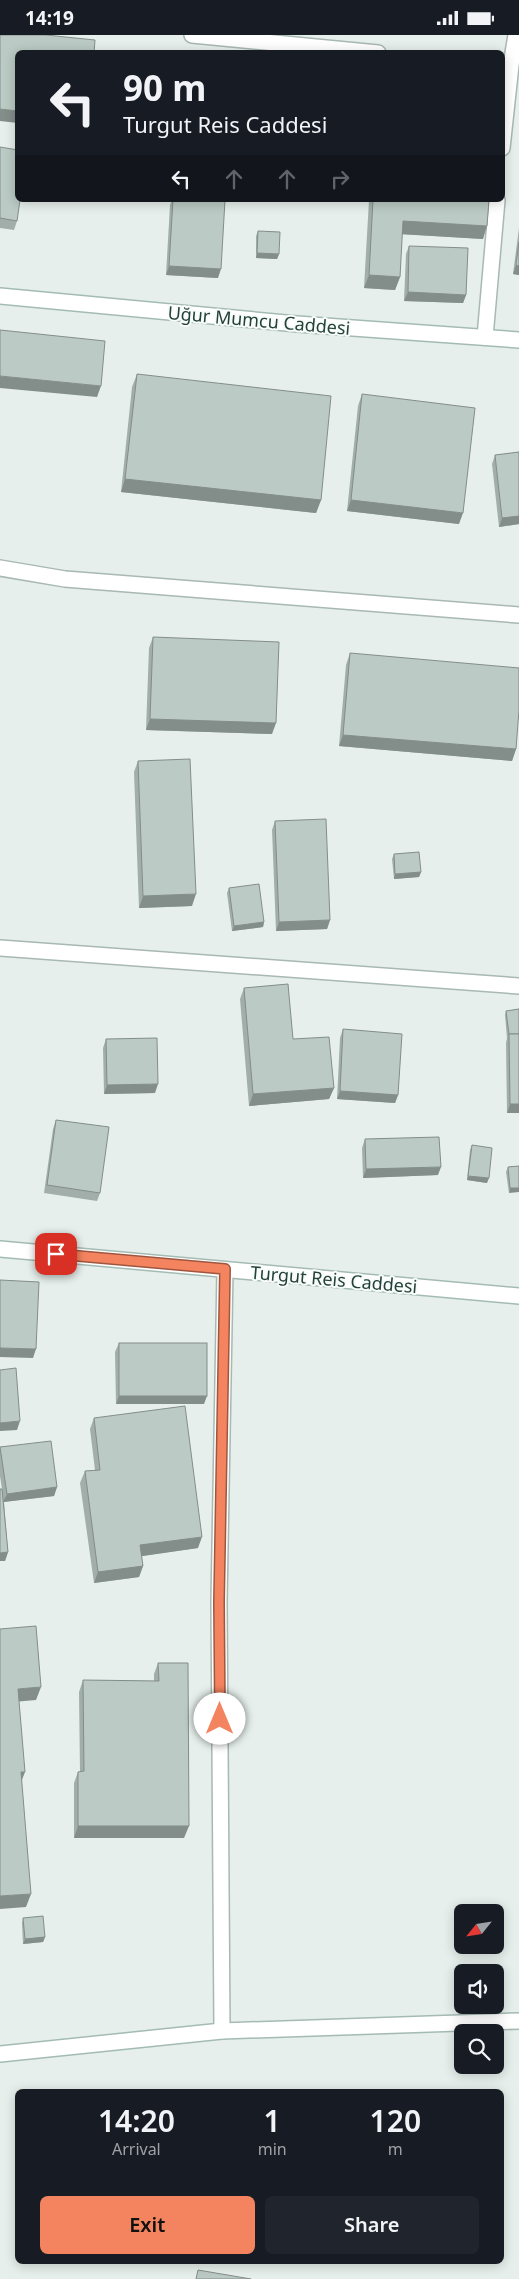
<!DOCTYPE html>
<html lang="en">
<head>
<meta charset="utf-8">
<style>
	:root { --surface:#171b24; --page:#20242c; --text:#f1f3f6; --muted:#9ea1a6; --accent:#f4845f }
	body { margin:0; font-family:"Noto Sans",sans-serif; background:var(--page); color:var(--text); height:100vh; display:flex; flex-direction:column; font-size:19px; white-space:nowrap }
	* { box-sizing:border-box; margin:0 }
	p { font-size:16px; color:var(--muted) }
	.icon { flex:none; width:28px; height:28px; fill:none; stroke:currentColor; stroke-width:2; stroke-linecap:round; stroke-linejoin:round }
	.map { position:relative; flex:1; overflow:hidden }
	.sheet { position:absolute; left:15px; top:2054px; width:489px; height:175px; display:flex; flex-direction:column; background:var(--surface); border-radius:8px; box-shadow:0 2px 12px #0003 }
	.sheet>* { flex:none }
	.banner { position:absolute; left:15px; top:15px; width:490px; height:152px; border-radius:8px; box-shadow:0 2px 12px #0003; background:#171b24; color:var(--text); overflow:hidden }
	.needle { width:32px; rotate:240deg }
	.controls { position:absolute; left:454px; top:1869px; display:grid; gap:10px }
	.controls a { display:grid; place-items:center; width:50px; height:50px; border-radius:8px; background:var(--surface); box-shadow:0 2px 12px #0003; font-size:25px }
	.pin { position:absolute; display:grid; place-items:center; width:42px; height:42px; color:#fff; margin:-21px; border-radius:10px; box-shadow:0 2px 8px #0006 }
	.me { position:absolute; width:55px; margin:-28px; rotate:0deg; stroke-linejoin:round; filter:drop-shadow(0 0 4px #0008) }
	.turn { display:flex; align-items:center; gap:18px; height:105px; padding:0 25px; font-size:22px }
	.turn .icon { width:65px; height:65px; stroke-width:2.5 }
	.turn b { display:block; font-size:35px; line-height:42px }
	.lanes { display:flex; align-items:center; height:48px; padding:0 25px; background:#0003; justify-content:center; gap:25px; direction:ltr }
	.lanes .off { opacity:.35 }
	.eta { display:flex; justify-content:space-evenly; align-items:center; height:85px; text-align:center }
	.eta b { font-size:30px; font-weight:600; line-height:35px }
	.primary-button { display:flex; gap:10px; margin-top:auto; padding:10px 25px }
	.primary-button a { flex:1; height:58px; border-radius:8px; background:var(--accent); color:#111; font-size:20px; font-weight:600; line-height:58px; text-align:center }
	.primary-button a+a { background:var(--page); color:var(--text) }
	.status { display:flex; justify-content:space-between; align-items:center; height:35px; padding:0 25px; background:var(--surface); direction:ltr }
	.status svg { height:14px; fill:currentColor }
	.map>svg:first-child { display:block }
</style>
</head>
<body>
<div class="status"><b>14:19</b><svg viewBox="0 0 49 12"><path d="M0 12V9h3v3zM5 12V6h3v6zM10 12V3h3v9zM15 12V0h3v12zM26 1h20v11H26zM47 4h2v5h-2z"/></svg></div>
<div class="map">
<svg width="519" height="2244" viewBox="0 0 519 2244">
	<rect width="100%" height="100%" fill="#e6efeb"/>
	<g fill="none" stroke-linecap="round" stroke-linejoin="round">
		<g stroke="#a8b8b2" stroke-width="18">
			<g id="street">
				<polyline points="192,0 378,18"/>
				<polyline points="502,113 511,30 516,0"/>
				<polyline points="485,302 497,165"/>
				<polyline points="0,533 65,544 519,580"/>
				<polyline points="0,913 519,951"/>
				<polyline points="222,1996 219,1567 225,1235"/>
			</g>
		</g>
		<g stroke="#a4bbb3" stroke-width="18">
			<g id="secondary">
				<polyline points="0,261 297,289 519,305"/>
				<polyline points="0,1214 519,1261"/>
				<polyline points="0,2019 222,1996 519,1986"/>
			</g>
		</g>
		<use href="#street" stroke="#fff" stroke-width="15"/>
		<use href="#secondary" stroke="#fff" stroke-width="15"/>
	</g>
	<g fill="#a1aea9">
		<polygon points="0,112 17,186 14,195 0,193"/>
		<polygon points="172,165 225,165 218,243 166,240 170,170"/>
		<polygon points="369,165 489,165 483,204 402,199 400,242 395,255 364,253"/>
		<polygon points="519,193 519,240 513,239"/>
		<polygon points="258,196 279,219 277,224 256,223 256,201"/>
		<polygon points="409,211 466,260 463,268 404,266 406,219"/>
		<polygon points="137,339 321,465 316,478 121,457 132,352"/>
		<polygon points="362,359 459,489 347,476 358,371"/>
		<polygon points="519,417 519,489 499,492 492,429 495,420"/>
		<polygon points="153,602 272,699 146,695 149,613"/>
		<polygon points="350,618 516,714 512,726 339,711 346,630"/>
		<polygon points="138,726 192,871 139,873 134,737"/>
		<polygon points="275,786 330,885 327,894 276,896 272,795"/>
		<polygon points="394,819 421,837 419,842 394,844 392,824"/>
		<polygon points="229,853 264,887 263,892 232,896 227,858"/>
		<polygon points="244,953 334,1053 329,1064 249,1071 240,964"/>
		<polygon points="519,974 519,1078 507,1078 506,1008 507,1003 505,980 506,976"/>
		<polygon points="343,994 398,1060 395,1068 337,1064 340,1003"/>
		<polygon points="106,1004 155,1058 104,1059 103,1013"/>
		<polygon points="56,1085 100,1158 97,1166 44,1158 53,1094"/>
		<polygon points="365,1104 438,1140 363,1143 362,1113"/>
		<polygon points="472,1110 487,1148 467,1145 470,1115"/>
		<polygon points="519,1131 509,1158 506,1137 508,1132"/>
		<polygon points="119,1308 204,1369 116,1369 115,1317"/>
		<polygon points="94,1383 198,1513 141,1521 143,1531 139,1542 94,1548 80,1448 85,1436 95,1435 90,1394"/>
		<polygon points="0,1412 57,1452 54,1461 4,1467 8,1517 5,1526 2,1454 0,1441"/>
		<polygon points="158,1628 184,1803 74,1803 74,1748 78,1737 80,1737 79,1657 83,1645 154,1646 154,1639"/>
		<polygon points="23,1883 45,1902 43,1907 23,1909 22,1888"/>
	</g>
	<g fill="#838d89">
		<polygon points="0,74 18,76 18,88 0,86"/>
		<polygon points="403,186 487,191 483,204 398,199"/>
		<polygon points="257,218 279,219 277,224 256,223"/>
		<polygon points="516,230 519,231 519,240 513,239"/>
		<polygon points="169,231 221,234 218,243 166,240"/>
		<polygon points="369,240 400,242 395,255 364,253"/>
		<polygon points="408,257 466,260 463,268 404,266"/>
		<polygon points="0,341 101,351 97,362 0,353"/>
		<polygon points="125,444 321,465 316,478 121,457"/>
		<polygon points="351,465 463,478 459,489 347,476"/>
		<polygon points="519,481 519,489 499,492 502,483"/>
		<polygon points="150,684 276,688 272,699 146,695"/>
		<polygon points="343,700 516,714 512,726 339,711"/>
		<polygon points="421,837 419,842 394,844 395,839"/>
		<polygon points="196,859 192,871 139,873 143,861"/>
		<polygon points="330,885 327,894 276,896 279,887"/>
		<polygon points="264,887 263,892 232,896 234,891"/>
		<polygon points="158,1049 155,1058 104,1059 107,1050"/>
		<polygon points="334,1053 329,1064 249,1071 253,1059"/>
		<polygon points="340,1056 398,1060 395,1068 337,1064"/>
		<polygon points="510,1069 519,1069 519,1078 507,1078"/>
		<polygon points="441,1132 438,1140 363,1143 366,1134"/>
		<polygon points="468,1141 489,1143 487,1148 467,1145"/>
		<polygon points="510,1153 519,1153 519,1157 509,1158"/>
		<polygon points="0,1313 36,1314 33,1323 0,1322"/>
		<polygon points="119,1361 207,1361 204,1369 116,1369"/>
		<polygon points="20,1386 17,1395 0,1396 0,1388"/>
		<polygon points="57,1452 54,1461 3,1467 7,1459"/>
		<polygon points="202,1502 198,1513 136,1522 140,1510"/>
		<polygon points="8,1517 5,1526 0,1526 0,1518"/>
		<polygon points="143,1531 139,1542 94,1548 98,1537"/>
		<polygon points="41,1652 36,1665 13,1667 18,1654"/>
		<polygon points="21,1737 25,1737 20,1750"/>
		<polygon points="78,1791 189,1791 184,1803 74,1803"/>
		<polygon points="31,1859 26,1872 0,1874 0,1861"/>
		<polygon points="45,1902 43,1907 23,1909 25,1904"/>
	</g>
	<g fill="#bbcac4" stroke="#838d89">
		<polygon points="0,0 46,0 95,5 94,18 18,18 18,76 0,74"/>
		<polygon points="0,112 18,115 18,165 20,165 17,186 0,183"/>
		<polygon points="173,165 225,165 221,234 169,231"/>
		<polygon points="373,165 489,165 487,191 403,186 400,242 369,240"/>
		<polygon points="258,196 280,197 279,219 257,218"/>
		<polygon points="519,207 519,231 516,230"/>
		<polygon points="409,211 468,213 466,260 408,257"/>
		<polygon points="0,295 105,306 101,351 0,341"/>
		<polygon points="137,339 331,361 321,465 125,444"/>
		<polygon points="362,359 475,373 463,478 351,465"/>
		<polygon points="519,417 519,481 502,483 495,420"/>
		<polygon points="153,602 279,607 276,688 150,684"/>
		<polygon points="350,618 519,633 519,675 516,714 343,700"/>
		<polygon points="190,724 196,859 143,861 138,726"/>
		<polygon points="326,784 330,885 279,887 275,786"/>
		<polygon points="419,817 421,837 395,839 394,819"/>
		<polygon points="259,849 264,887 234,891 229,853"/>
		<polygon points="288,949 293,1004 329,1002 334,1053 253,1059 244,953"/>
		<polygon points="519,974 519,999 509,999 506,976"/>
		<polygon points="343,994 402,999 398,1060 340,1056"/>
		<polygon points="509,999 519,999 519,1069 510,1069"/>
		<polygon points="157,1003 158,1049 107,1050 106,1004"/>
		<polygon points="56,1085 109,1092 100,1158 47,1150"/>
		<polygon points="439,1102 441,1132 366,1134 365,1104"/>
		<polygon points="472,1110 492,1113 489,1143 468,1141"/>
		<polygon points="519,1131 519,1153 510,1153 508,1132"/>
		<polygon points="0,1245 39,1247 36,1314 0,1313"/>
		<rect x="119" y="1308" width="88" height="53"/>
		<polygon points="16,1333 20,1386 0,1388 0,1335"/>
		<polygon points="185,1371 202,1502 140,1510 143,1531 98,1537 85,1436 100,1435 94,1383"/>
		<polygon points="51,1406 57,1452 7,1459 0,1412"/>
		<polygon points="0,1454 2,1454 8,1517 0,1518"/>
		<polygon points="36,1591 41,1652 18,1654 25,1737 21,1737 31,1859 0,1861 0,1594"/>
		<polygon points="158,1628 188,1628 189,1791 78,1791 78,1737 84,1736 83,1645 159,1646"/>
		<polygon points="43,1881 45,1902 25,1904 23,1883"/>
		<polygon points="198,2235 251,2244 196,2244"/>
	</g>
	<g fill="none" stroke-linecap="round" stroke-linejoin="round">
		<g stroke="#9f563e" stroke-width="12">
			<polyline id="route" points="56,1219 225,1234 219,1567 220,1684"/>
		</g>
		<use href="#route" stroke="#f4845f" stroke-width="9"/>
	</g>
	<g text-anchor="middle" dominant-baseline="central" stroke-width="4" stroke-linejoin="round" paint-order="stroke">
		<g font-size="18" fill="#24423a" stroke="#f7fbf9">
			<text transform="translate(259 285) rotate(5)">Uğur Mumcu Caddesi</text>
			<text transform="translate(334 1244) rotate(5)">Turgut Reis Caddesi</text>
		</g>
	</g>
</svg>
<div class="controls">
<a><svg class="needle" viewBox="-14 -14 28 28"><path d="M0-13l5 13h-10z" fill="#e53935"/><path d="M0 13l5-13h-10z" fill="#9ea1a6"/></svg></a>
<a><svg class="icon" aria-label="sound" viewBox="0 0 24 24"><path d="M4 9h4l5-4v14l-5-4H4zM17 9q2 3 0 6"/></svg></a>
<a><svg class="icon" aria-label="search" viewBox="0 0 24 24"><circle cx="10" cy="10" r="6"/><path d="M15 15l6 6"/></svg></a>
</div>
<div class="pin" style="left:56px;top:1219px;background:#d93025"><svg class="icon" aria-label="arrive" viewBox="0 0 24 24"><path d="M6 21V4h12l-3 4 3 4H6"/></svg></div>
<svg class="me" style="left:220px;top:1684px" viewBox="-20 -20 40 40"><circle r="19" fill="#fff"/><path d="M0-13L10 11 0 6-10 11z" fill="#f4845f"/></svg>
<div class="banner">
<div class="turn"><svg class="icon" aria-label="left" viewBox="0 0 24 24"><path d="M17 20v-9H6M10 6l-5 5 5 5"/></svg><div><b>90 m</b>Turgut Reis Caddesi</div></div>
<div class="lanes"><svg class="icon" aria-label="left" viewBox="0 0 24 24"><path d="M17 20v-9H6M10 6l-5 5 5 5"/></svg><svg class="icon off" aria-label="ahead" viewBox="0 0 24 24"><path d="M12 20V5M6 11l6-6 6 6"/></svg><svg class="icon off" aria-label="ahead" viewBox="0 0 24 24"><path d="M12 20V5M6 11l6-6 6 6"/></svg><svg class="icon off" aria-label="right" viewBox="0 0 24 24"><path d="M7 20v-9h11M14 6l5 5-5 5"/></svg></div>
</div>
<section class="sheet">
<div class="eta">
<div><b>14:20</b><p>Arrival</p></div>
<div><b>1</b><p>min</p></div>
<div><b>120</b><p>m</p></div>
</div>
<div class="primary-button"><a>Exit</a><a>Share</a></div>
</section>
</div>
</body>
</html>
